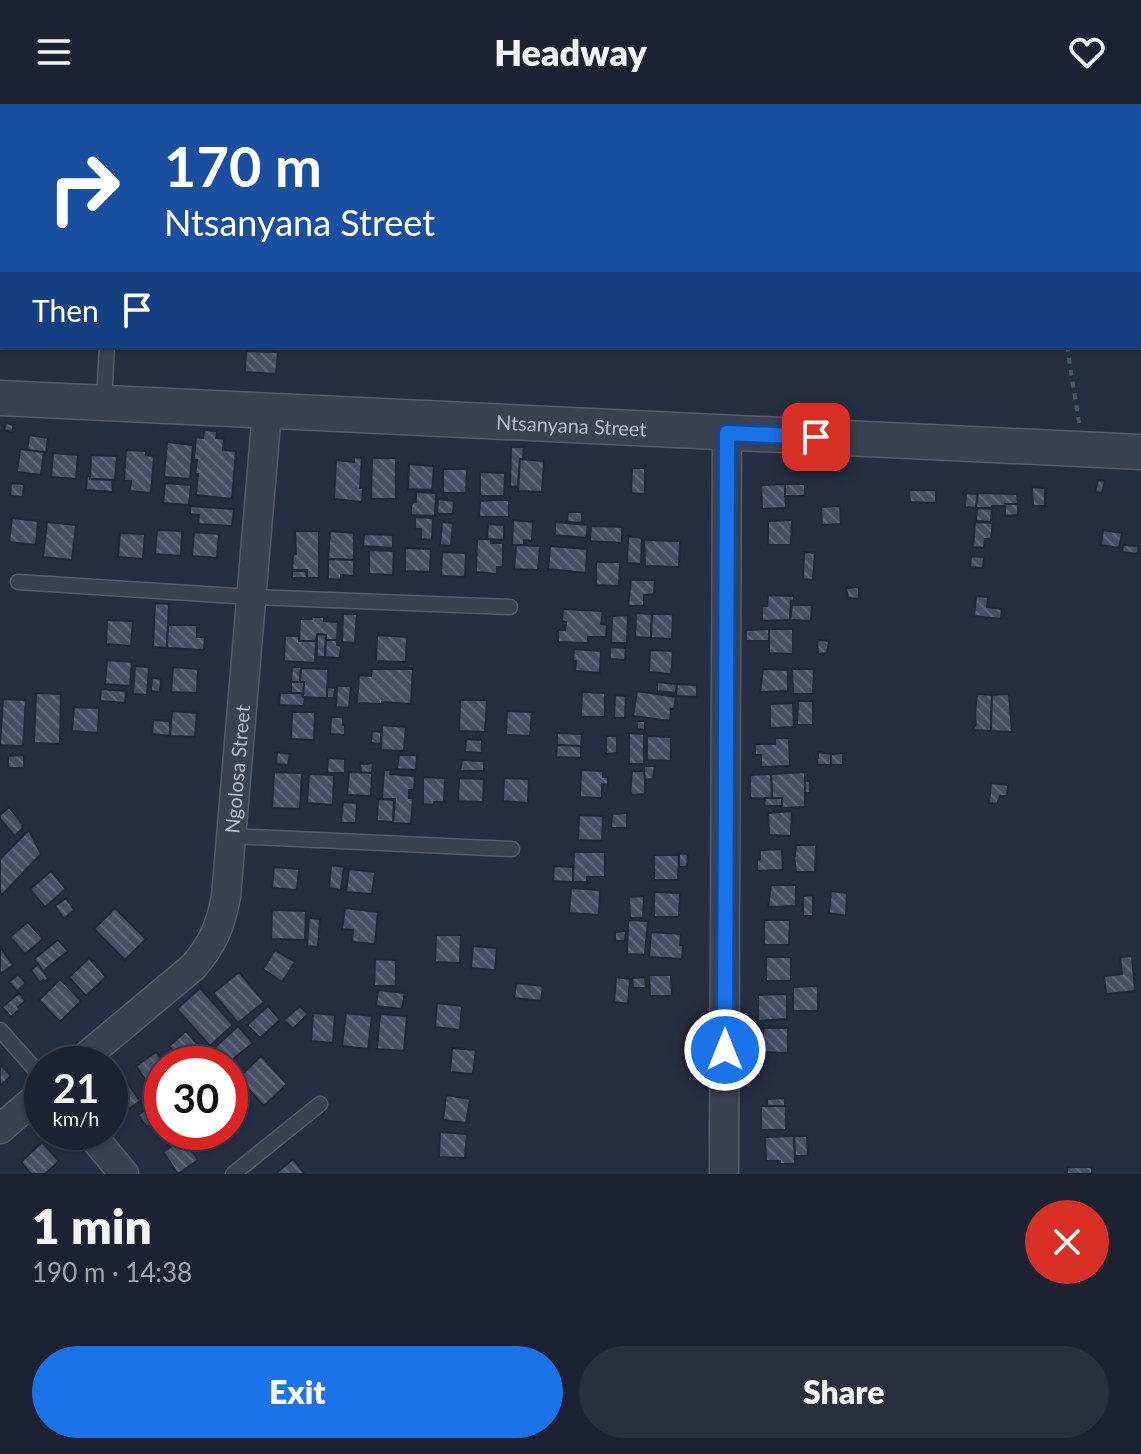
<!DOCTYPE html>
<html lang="en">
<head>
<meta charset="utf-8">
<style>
	:root { --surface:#1c2231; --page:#292f3d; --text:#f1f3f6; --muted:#a0a4ab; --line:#3a3f4d; --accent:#1a73e8 }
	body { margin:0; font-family:Lato,sans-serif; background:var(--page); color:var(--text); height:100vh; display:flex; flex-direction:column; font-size:30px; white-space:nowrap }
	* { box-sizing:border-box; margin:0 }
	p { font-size:26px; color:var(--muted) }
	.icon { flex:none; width:44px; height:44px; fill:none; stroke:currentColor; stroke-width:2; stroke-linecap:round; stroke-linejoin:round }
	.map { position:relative; height:1070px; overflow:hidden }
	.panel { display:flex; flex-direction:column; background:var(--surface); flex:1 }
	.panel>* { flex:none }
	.banner { position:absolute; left:0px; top:0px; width:1142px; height:244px; box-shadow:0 2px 6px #0004,0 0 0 2px var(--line); background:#1a4fa0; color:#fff; overflow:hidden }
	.speed { position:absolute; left:24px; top:942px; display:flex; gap:16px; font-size:40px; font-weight:700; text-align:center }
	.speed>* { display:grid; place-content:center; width:104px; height:104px; border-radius:50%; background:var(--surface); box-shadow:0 2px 6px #0004,0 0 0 2px var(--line); line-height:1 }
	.speed small { font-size:20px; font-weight:400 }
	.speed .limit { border:12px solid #d22; background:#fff; color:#111 }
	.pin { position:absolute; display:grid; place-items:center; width:68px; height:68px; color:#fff; margin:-34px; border-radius:16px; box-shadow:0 4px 12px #0006 }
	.me { position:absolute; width:88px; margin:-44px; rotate:0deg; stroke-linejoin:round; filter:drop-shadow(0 0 6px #0008) }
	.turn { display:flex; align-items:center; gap:28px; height:168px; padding:0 32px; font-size:36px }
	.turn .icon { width:104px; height:104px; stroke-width:2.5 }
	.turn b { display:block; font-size:56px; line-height:68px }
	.then { display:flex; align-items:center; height:76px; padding:0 32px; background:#0003; gap:16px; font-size:30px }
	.round { display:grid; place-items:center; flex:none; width:84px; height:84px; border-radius:42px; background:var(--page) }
	.summary { display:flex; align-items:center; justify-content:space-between; height:136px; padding:0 32px }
	h1 { font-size:48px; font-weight:800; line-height:60px }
	.cta { display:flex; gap:16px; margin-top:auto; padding:16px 32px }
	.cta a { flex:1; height:92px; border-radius:48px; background:var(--accent); color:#fff; font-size:32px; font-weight:800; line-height:92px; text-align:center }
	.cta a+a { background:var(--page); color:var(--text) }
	header { display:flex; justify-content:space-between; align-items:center; height:104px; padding:0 32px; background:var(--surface); font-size:36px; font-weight:800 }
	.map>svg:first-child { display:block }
</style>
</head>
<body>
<header><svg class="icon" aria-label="menu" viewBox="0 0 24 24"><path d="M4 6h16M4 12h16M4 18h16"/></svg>Headway<svg class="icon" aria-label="heart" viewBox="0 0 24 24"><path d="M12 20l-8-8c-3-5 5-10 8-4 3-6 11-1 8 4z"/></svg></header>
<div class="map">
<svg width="1141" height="1070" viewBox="0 0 1141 1070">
	<defs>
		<pattern id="building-back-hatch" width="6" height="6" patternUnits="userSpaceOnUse" patternTransform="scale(2)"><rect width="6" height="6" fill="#474f65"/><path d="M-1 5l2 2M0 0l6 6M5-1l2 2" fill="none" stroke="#5f667a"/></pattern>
	</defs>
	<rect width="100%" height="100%" fill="#262e41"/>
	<g fill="url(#building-back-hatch)" stroke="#212838" stroke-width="2">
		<rect x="7" y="0" width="38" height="2"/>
		<polygon points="245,0 278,0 278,2 244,2"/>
		<rect x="0" y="107" width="2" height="98"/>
		<polygon points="246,247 278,248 276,270 245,268"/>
		<polygon points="6,319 14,321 12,328 4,326"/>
		<polygon points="204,326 217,327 216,334 224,335 223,346 236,347 232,395 196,391 198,370 195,370 197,356 194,356 196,333 203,334"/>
		<polygon points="29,331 48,334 46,349 27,346"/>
		<polygon points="167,338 193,341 190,375 164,373"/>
		<polygon points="511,343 524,343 523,356 520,355 518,382 510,383"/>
		<polygon points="20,345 44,348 41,371 17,368"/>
		<polygon points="126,346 146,347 146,351 154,352 151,389 130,387 131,377 124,377"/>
		<polygon points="53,349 78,351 76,375 51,373"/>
		<polygon points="91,351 117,352 115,376 90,375"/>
		<polygon points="354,353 362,354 360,384 363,384 362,398 334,395 336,356 354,358"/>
		<polygon points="372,354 396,354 396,395 371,395"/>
		<polygon points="520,355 544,357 542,388 518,387"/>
		<polygon points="409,360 434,362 432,386 408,385"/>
		<polygon points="632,364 645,364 645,390 631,389"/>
		<polygon points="443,365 467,365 466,389 443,389"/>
		<polygon points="480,368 505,369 504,392 480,392"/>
		<polygon points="87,372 90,372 90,375 112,376 113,388 86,386"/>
		<polygon points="1098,376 1105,377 1102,389 1095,388"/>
		<polygon points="11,379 24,380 23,393 10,392"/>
		<polygon points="165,379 191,381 189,401 163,399"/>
		<polygon points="785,380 786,404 762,405 761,381"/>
		<rect x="785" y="380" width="20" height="12"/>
		<polygon points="1032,383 1045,384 1045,402 1033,402"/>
		<polygon points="910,386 936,386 936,399 910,398 909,388"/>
		<polygon points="416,388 436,389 435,412 411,411 411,402 413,398 416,398"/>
		<polygon points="966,389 978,390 976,404 965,403"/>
		<polygon points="978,389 1017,390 1018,400 1005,400 1005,402 992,402 991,404 976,404"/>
		<polygon points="438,395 454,397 453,410 439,410 437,408"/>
		<polygon points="496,396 509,396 509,413 479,413 480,397"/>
		<polygon points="1005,400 1018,400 1018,411 1005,412"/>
		<polygon points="190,402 234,405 232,422 198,420 199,411 190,410"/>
		<polygon points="840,402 841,420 822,421 821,403"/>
		<polygon points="977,404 992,405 991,418 976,417"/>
		<polygon points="568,408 582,408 582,419 567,418"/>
		<polygon points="415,413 433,414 432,436 421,435 421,425 415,425"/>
		<polygon points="12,414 38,417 36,441 9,438"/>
		<polygon points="513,416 533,418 532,437 524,436 524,441 512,441"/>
		<polygon points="792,416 791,441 768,441 768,417"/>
		<polygon points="47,418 76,421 72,456 43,453"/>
		<polygon points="442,418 453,419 451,442 440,441"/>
		<polygon points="555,418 588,421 586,434 555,431"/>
		<polygon points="975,418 993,419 991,435 985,435 984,444 973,443"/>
		<polygon points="488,420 504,421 504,436 488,435 487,433"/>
		<polygon points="591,422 622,423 622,439 590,437"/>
		<polygon points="157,426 182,427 181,452 155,450"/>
		<polygon points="1103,426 1122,429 1119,444 1101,441"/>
		<polygon points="295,427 319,427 319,474 307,474 307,466 292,466 293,451 296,450"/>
		<polygon points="330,427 354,429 354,456 328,455"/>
		<polygon points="194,428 219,430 217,454 192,452"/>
		<polygon points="120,429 145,430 143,455 118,453"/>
		<polygon points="364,430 393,431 393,444 363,442"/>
		<polygon points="628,432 642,434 641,460 627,459"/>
		<polygon points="477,435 491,435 491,439 503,439 503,463 497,463 497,470 476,468"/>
		<polygon points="644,436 680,437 679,463 645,462"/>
		<polygon points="516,441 540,442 538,466 514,465"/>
		<polygon points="1123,441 1139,442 1138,450 1122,448"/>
		<polygon points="550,442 587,445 586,469 548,465"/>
		<polygon points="405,444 431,445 430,468 405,467"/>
		<polygon points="369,446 394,447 393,471 369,470"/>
		<polygon points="442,448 466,449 465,473 441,472"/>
		<polygon points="804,448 815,449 813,476 803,475"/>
		<polygon points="971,452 984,453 983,464 970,463"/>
		<polygon points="328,455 354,456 354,472 341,471 341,476 328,475"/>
		<polygon points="596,458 620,458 619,482 596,481"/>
		<polygon points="292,467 306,467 307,474 292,474"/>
		<polygon points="631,476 655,476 654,490 644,491 644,502 628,502"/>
		<polygon points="859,483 859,495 848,494 846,484"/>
		<polygon points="768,491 794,492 794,497 791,497 790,516 762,517 762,502 767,502"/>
		<polygon points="976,492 988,493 987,503 1002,505 1001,515 974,512"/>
		<polygon points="155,499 169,500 167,544 153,543"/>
		<polygon points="792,501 812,501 811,517 790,516"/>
		<polygon points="563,505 603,507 601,520 607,521 606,533 588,533 588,539 558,538 558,526 565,526 566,518 562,517"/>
		<polygon points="636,509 652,510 651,534 635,533"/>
		<polygon points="343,510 357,510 355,539 342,538"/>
		<polygon points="652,510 673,510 672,535 651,534"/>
		<polygon points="628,511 627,539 611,539 612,512"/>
		<polygon points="312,513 324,513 324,517 338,518 337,536 326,536 326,531 317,530 316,537 299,537 300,515 312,515"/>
		<polygon points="107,516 133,517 131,542 106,540"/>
		<polygon points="168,521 197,521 197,533 205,533 204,546 167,544"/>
		<polygon points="769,525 793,525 793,550 769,549"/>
		<polygon points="769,525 769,537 746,537 746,526"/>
		<polygon points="317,530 326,531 325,553 317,553"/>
		<polygon points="377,531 407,533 406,558 376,557"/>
		<polygon points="285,532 299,532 299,537 316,537 315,559 284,557"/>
		<polygon points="326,536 337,536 337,541 341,542 340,554 325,553"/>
		<polygon points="819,536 829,537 827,549 818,550 817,537"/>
		<polygon points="610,543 626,544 625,556 610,555"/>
		<polygon points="574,545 601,547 600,569 575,567 576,557 573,557"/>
		<polygon points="650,546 673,547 671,570 649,568"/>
		<polygon points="107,556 132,558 130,582 105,580"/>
		<polygon points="135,562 149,563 147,591 133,590"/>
		<polygon points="173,563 198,565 197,589 171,588"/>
		<polygon points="292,563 301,563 300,579 291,578"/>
		<polygon points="301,564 328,565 327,594 302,593 304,578 300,578"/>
		<polygon points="372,565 413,565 411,600 382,598 382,600 357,599 359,571 371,572"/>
		<polygon points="763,565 788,566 788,587 760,588"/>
		<polygon points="792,565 814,565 813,590 793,590"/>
		<polygon points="152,574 161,575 160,588 151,587"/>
		<polygon points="291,578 304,578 303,592 301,589 291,589"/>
		<polygon points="657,578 677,580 676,589 657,587"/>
		<polygon points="677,580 697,581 697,593 676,592"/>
		<polygon points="337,582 351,582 349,604 336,603"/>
		<polygon points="327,583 335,584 334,594 327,594"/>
		<polygon points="101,585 126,587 125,599 100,597"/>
		<polygon points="637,587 676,593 674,605 671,605 670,617 633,612"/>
		<polygon points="582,588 605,589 605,613 581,613"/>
		<polygon points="36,589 61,590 60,640 34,639"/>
		<polygon points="280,589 301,589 303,593 305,593 304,602 279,601"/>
		<polygon points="977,590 992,591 991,627 973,626 974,622 976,621 975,610"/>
		<polygon points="1009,590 1012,628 991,627 992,591"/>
		<polygon points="615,591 626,592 625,614 614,614"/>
		<polygon points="3,595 26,596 23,642 0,641"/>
		<polygon points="460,596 487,596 485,628 459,627"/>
		<polygon points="798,597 813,597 813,621 797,621"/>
		<polygon points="793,599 794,623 770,624 770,600"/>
		<polygon points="74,603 99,604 98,629 72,627"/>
		<polygon points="172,607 197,609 195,633 170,632"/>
		<polygon points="507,607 532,608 530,632 506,631"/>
		<polygon points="292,608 315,608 314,636 291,635"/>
		<polygon points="331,613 343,613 343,621 345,621 345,631 330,630"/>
		<polygon points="153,616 170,617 170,632 152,630"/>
		<polygon points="637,617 645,617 645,626 637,625"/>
		<polygon points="382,621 406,623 404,647 381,646"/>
		<polygon points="372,627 381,628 381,640 371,639"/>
		<polygon points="557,629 582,630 581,643 557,641"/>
		<polygon points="629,629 644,630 644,660 629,660"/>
		<polygon points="606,632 617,632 617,649 606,650"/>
		<polygon points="647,632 671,633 671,657 647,656"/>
		<polygon points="775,634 789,634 790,662 761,663 761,651 755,651 755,640 775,640"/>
		<polygon points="466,635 482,636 482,649 465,648"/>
		<polygon points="557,641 581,642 581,654 556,653"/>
		<polygon points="277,648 290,650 288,661 276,660"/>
		<polygon points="818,648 831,650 831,661 818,661 816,654 818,654"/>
		<polygon points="843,649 843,661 831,661 831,650"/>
		<polygon points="24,651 24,664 8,664 8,652"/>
		<polygon points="399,651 417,651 416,666 397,665"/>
		<polygon points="328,654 345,655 345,669 327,669"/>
		<polygon points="462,656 484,657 484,667 460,667"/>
		<polygon points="360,659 365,660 373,659 372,669 361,669"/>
		<polygon points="644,662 655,662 653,675 644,676"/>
		<polygon points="384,666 391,666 390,670 415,672 414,686 409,686 409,694 413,694 411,720 393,719 395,695 382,695"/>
		<polygon points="581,666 603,667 603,673 608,673 608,681 602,680 602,694 580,693"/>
		<polygon points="632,667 644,667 645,676 645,690 632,691 631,689 630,689"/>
		<polygon points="274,668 302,669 300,705 272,704"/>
		<polygon points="349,668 372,669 371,692 347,691"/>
		<polygon points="805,668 805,703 782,704 782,694 772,694 771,670"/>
		<polygon points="309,670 334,671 333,701 307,699"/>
		<polygon points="771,670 772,695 750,694 750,671"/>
		<polygon points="423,673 445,674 444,698 434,698 434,701 423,700"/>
		<polygon points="459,674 484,675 483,698 458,697"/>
		<polygon points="504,674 529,675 528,699 503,697"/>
		<rect x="805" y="677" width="5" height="12"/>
		<polygon points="991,679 1008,681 1007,692 1000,692 997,700 989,699"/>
		<polygon points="765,694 782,694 782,702 764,702"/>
		<polygon points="378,695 394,696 393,718 377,717"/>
		<polygon points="343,698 357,699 356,719 341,719"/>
		<polygon points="9,703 23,721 22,722 23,724 15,732 0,715 0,711"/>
		<polygon points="792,707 791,732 769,731 768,709"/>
		<polygon points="627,709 627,724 611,724 612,710"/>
		<polygon points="579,711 603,712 602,737 578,736"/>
		<polygon points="29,726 41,750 2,791 0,789 0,755"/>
		<polygon points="796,741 816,741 815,768 796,768 794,752 795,752"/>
		<polygon points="782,745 783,766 757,767 757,756 760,755 760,746"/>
		<polygon points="574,748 605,748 605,773 587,773 587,778 573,778"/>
		<polygon points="677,749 688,750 687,763 679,763 679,751"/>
		<polygon points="654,751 679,751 678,776 654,776"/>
		<polygon points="331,761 344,763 341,786 329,784"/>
		<polygon points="554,762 573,763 573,778 553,777"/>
		<polygon points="274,763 299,765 297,786 272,784"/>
		<polygon points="349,765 375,768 372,790 346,788"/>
		<polygon points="51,767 66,785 45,803 30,785"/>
		<polygon points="771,781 796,781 796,802 768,803"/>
		<polygon points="571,784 600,786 599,811 569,809"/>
		<polygon points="831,787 847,789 846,812 829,809"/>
		<polygon points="654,788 680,789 679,813 654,813"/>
		<polygon points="813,791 813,812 803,812 803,792"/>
		<polygon points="644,792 643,814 630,814 629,793"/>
		<polygon points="66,794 74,806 64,815 55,802"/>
		<polygon points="115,804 146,835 125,856 94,825"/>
		<polygon points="345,804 378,808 375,840 352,838 353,826 342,825"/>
		<polygon points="272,806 306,807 305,836 271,835"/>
		<polygon points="309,814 320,815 318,843 307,842"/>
		<polygon points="628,816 648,817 645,851 627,850"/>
		<polygon points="764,816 790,816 789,841 764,841"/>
		<polygon points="28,818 43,835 25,850 10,833"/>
		<polygon points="626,827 625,837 615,837 615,828"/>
		<polygon points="651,828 681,830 680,841 683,841 682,855 649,853"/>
		<polygon points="436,831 461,831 460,859 435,858"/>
		<polygon points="58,836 68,847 47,864 44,868 34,855"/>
		<polygon points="473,842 497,844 495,866 471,864"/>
		<polygon points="0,843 13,861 0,870"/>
		<polygon points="275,846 295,858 282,878 263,865"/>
		<polygon points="1132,852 1135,887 1106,890 1104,872 1122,870 1120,853"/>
		<rect x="766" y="853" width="25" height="24"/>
		<polygon points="89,854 106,873 86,892 69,873"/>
		<polygon points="375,855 396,856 396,882 374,882"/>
		<polygon points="38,860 49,876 47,877 47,876 45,878 43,876 40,879 31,866"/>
		<polygon points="239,868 264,898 238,919 213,889"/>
		<polygon points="18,870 26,879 17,887 9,878"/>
		<polygon points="649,871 671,871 672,892 650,892"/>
		<polygon points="616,873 630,875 628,900 614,898"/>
		<polygon points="645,873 646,884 633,884 632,874"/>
		<polygon points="60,875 81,897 60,918 39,896"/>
		<polygon points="516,879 543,882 541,897 514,894"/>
		<polygon points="818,882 818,907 793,907 793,883"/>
		<polygon points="200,884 233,921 210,942 177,905"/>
		<polygon points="378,886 405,889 402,905 376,902"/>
		<polygon points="19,889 25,897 18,903 20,905 11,913 2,903"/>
		<polygon points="787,890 787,915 758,917 758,891"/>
		<polygon points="437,899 462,902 460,926 435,923"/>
		<polygon points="268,902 280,916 260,934 247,921"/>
		<polygon points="300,902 308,910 293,925 284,916"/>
		<polygon points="313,909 335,911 333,939 311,937"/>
		<polygon points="346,909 372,912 368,945 342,942"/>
		<polygon points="380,910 407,912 404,947 377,945"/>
		<polygon points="238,922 253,939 227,960 213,945"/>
		<polygon points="763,924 788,924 788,949 763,948"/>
		<polygon points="186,927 202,946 184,960 169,942"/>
		<polygon points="452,944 476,946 473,970 450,968"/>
		<polygon points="156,948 165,960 162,960 162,973 150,982 136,962"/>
		<polygon points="261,952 287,980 264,1002 238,974"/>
		<polygon points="0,960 11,972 0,982"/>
		<polygon points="126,977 140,997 116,1014 110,1005 110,988"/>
		<polygon points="230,990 246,1005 230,1023"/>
		<polygon points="446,991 470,995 466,1019 443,1016"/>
		<polygon points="785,994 785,1002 767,1002 767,995"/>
		<rect x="761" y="1002" width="25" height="24"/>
		<polygon points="149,1003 157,1015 147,1023 138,1011"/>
		<polygon points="194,1028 228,1028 229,1029 211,1046"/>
		<polygon points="440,1028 467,1030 465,1054 439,1053"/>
		<polygon points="794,1032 795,1060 780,1060 780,1057 766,1057 765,1033"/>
		<polygon points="794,1032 807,1032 808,1052 795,1052"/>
		<polygon points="183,1035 198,1056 178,1070 163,1048"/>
		<polygon points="42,1038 59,1057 45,1070 31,1070 21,1058"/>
		<polygon points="293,1055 305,1070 275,1070"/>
		<rect x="1067" y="1063" width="25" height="7"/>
	</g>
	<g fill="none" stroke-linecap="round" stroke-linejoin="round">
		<g stroke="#555c6b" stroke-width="17">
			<g id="service">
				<polyline points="104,298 107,242"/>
				<polyline points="18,478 251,493 510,503"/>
				<polyline points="231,732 512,745"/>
				<polyline points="0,926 42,973"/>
				<polyline points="233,1070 320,1000"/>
			</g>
		</g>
		<g stroke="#555c6b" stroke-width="31">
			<g id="minor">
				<polyline points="1140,127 1141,127"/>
				<path id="s1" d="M77 960 193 863C213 840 220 823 226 793L267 307"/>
				<polyline points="0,1025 42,989"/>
				<polyline points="89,1028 124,1070"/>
				<polyline points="724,1070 727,329"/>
			</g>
		</g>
		<g stroke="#555c6b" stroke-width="37">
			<g id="tertiary">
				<path id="s2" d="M0 294 1141 348"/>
			</g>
		</g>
		<g stroke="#46595f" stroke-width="4" stroke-dasharray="6 6" stroke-linecap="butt">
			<polyline points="1029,0 1029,2"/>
			<polyline points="1067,242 1079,319"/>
		</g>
		<use href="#service" stroke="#3a4151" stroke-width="14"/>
		<use href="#minor" stroke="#3a4151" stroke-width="28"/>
		<use href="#tertiary" stroke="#3a4151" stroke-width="34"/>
	</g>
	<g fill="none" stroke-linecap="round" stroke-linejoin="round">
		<g stroke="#114b97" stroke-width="20">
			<polyline id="route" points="725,946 727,329 816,333"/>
		</g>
		<use href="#route" stroke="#1a73e8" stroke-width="14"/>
	</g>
	<g text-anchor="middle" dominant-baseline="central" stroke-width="6" stroke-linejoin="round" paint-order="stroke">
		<g font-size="20" fill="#b7bccb" stroke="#1f2636">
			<text stroke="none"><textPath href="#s2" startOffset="572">Ntsanyana Street</textPath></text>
			<text stroke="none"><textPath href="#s1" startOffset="358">Ngolosa Street</textPath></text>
		</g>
	</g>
</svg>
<div class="speed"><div>21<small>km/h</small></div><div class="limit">30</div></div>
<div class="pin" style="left:816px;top:333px;background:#d93025"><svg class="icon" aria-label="arrive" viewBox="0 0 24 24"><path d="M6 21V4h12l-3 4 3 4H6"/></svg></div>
<svg class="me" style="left:725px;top:946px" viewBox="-20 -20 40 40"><circle r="17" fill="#1a73e8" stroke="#fff" stroke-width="3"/><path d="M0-11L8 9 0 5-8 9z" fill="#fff"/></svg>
<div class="banner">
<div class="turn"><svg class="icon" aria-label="right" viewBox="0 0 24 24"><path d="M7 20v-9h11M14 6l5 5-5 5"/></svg><div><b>170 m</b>Ntsanyana Street</div></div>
<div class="then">Then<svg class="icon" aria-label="arrive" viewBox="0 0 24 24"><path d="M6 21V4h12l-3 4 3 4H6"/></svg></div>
</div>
</div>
<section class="panel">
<div class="summary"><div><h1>1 min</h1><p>190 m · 14:38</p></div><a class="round" style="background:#d93025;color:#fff"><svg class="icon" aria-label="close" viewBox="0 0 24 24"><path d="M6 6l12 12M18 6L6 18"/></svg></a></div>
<div class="cta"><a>Exit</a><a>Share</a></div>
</section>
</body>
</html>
